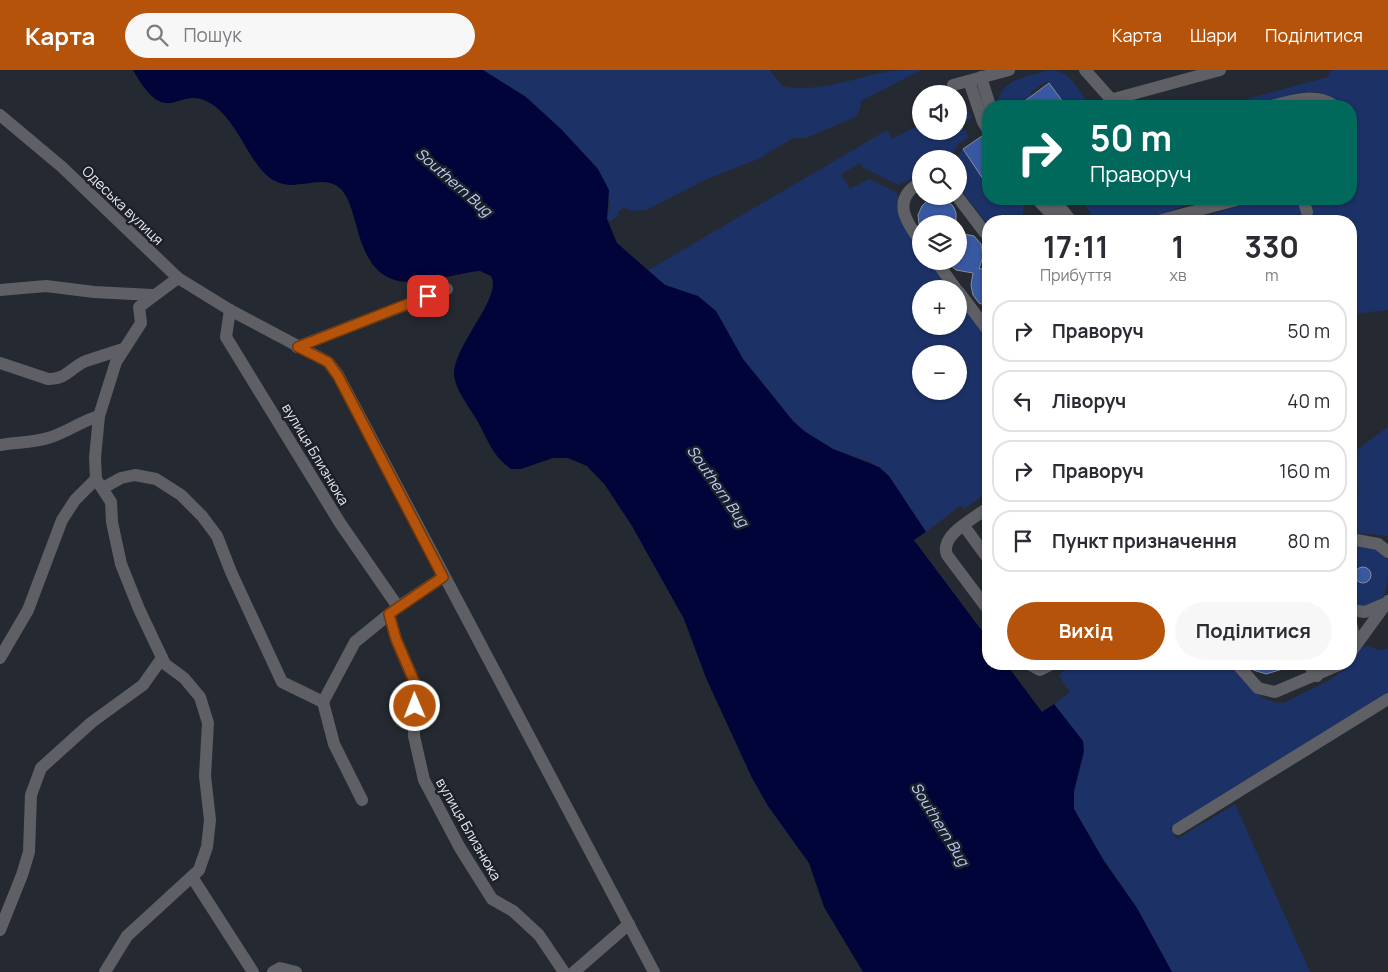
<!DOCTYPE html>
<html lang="uk">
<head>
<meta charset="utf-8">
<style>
	:root { --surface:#fff; --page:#f7f7f7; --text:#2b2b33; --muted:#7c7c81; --line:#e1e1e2; --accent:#b45309 }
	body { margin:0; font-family:Manrope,sans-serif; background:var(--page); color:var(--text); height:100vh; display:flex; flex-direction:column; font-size:19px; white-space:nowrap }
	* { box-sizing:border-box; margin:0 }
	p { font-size:16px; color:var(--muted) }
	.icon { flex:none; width:28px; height:28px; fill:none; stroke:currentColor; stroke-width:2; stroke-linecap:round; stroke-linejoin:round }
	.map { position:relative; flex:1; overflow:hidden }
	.side { position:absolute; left:982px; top:145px; width:375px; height:455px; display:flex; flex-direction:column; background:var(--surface); border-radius:20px; box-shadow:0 1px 4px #0004 }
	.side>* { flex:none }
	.hud { position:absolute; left:982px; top:30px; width:375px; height:105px; border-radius:20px; box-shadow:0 1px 4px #0004; background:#00695c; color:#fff; overflow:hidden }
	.tools { position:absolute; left:912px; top:15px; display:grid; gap:10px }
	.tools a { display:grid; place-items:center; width:55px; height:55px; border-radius:50%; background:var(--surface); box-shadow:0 1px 4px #0004; font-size:25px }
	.pin { position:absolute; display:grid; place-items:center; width:42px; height:42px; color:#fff; margin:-21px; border-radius:10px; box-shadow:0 2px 8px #0006 }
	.me { position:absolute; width:55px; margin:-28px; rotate:359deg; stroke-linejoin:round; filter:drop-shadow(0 0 4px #0008) }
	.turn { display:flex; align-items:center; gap:18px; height:105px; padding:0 25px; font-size:22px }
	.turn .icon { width:65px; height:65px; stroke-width:2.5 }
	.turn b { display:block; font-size:35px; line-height:42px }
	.eta { display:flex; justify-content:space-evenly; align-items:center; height:85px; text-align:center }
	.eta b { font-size:30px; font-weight:700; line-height:35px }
	.button { display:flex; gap:10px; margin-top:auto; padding:10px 25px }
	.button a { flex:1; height:58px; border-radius:30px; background:var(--accent); color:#fff; font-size:20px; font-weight:700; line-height:58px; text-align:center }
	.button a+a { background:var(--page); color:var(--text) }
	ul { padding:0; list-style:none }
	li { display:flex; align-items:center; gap:15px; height:62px; margin:0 10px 8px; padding:0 15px; border:2px solid var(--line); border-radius:20px }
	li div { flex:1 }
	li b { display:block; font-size:19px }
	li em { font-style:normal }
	header { display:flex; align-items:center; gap:30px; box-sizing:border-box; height:70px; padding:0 25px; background:var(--accent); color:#fff }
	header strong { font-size:24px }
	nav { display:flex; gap:28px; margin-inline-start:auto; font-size:18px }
	.search { width:350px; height:45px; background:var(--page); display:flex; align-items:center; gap:12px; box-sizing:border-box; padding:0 18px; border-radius:28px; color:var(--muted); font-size:19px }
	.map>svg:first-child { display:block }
</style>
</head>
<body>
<header>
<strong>Карта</strong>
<div class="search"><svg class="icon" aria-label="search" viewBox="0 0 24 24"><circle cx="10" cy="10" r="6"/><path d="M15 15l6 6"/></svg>Пошук</div>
<nav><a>Карта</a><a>Шари</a><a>Поділитися</a></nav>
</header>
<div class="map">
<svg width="1388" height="902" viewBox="0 0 1388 902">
	<rect width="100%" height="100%" fill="#252a32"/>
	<g fill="#1c3166" fill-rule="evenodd">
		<path d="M483 0H769L783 16C819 24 855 7 890 1 900 0 911 0 921 0L861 31 860 39 855 47 806 68H793L758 89 707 109 646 140 632 141 624 138 619 140 617 146 611 151 607 149 610 133 591 91 526 27Z"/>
		<path d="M1050 0C1070 0 1079 21 1090 36H1066L1047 11 1030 23 1039 36H997C999 8 1028 7 1050 0Z"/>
		<path d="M1332 0H1388V240L1351 244V151H1208L1205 146 1264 129H1351V85L1355 75 1351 36C1337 36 1328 22 1313 22 1291 21 1271 34 1249 36 1240 37 1231 36 1222 36L1328 7Z"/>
		<path d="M960 29 972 47 962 56 969 67 958 74 950 89H921V105L898 115 862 97 860 93 841 104 850 119 869 109 896 122 921 176V191H933L953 219H921V256H959V226L989 266V421L964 439 961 435 926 462 889 406 872 393 833 379 815 369 793 351 743 289 716 241 698 226 665 215 647 201 887 60 892 69 921 54V61H959ZM921 284H959V321H921Z"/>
		<polygon points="963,79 989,118 989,129 996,129 1001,136 1012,129 1018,129 1024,137 1021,151 989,151 989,157 959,117 959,89 956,89"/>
		<path d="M1083 129H1193C1181 142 1116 159 1099 150 1091 146 1085 137 1083 129Z"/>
		<polygon points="1388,357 1388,466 1351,462 1351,430 1359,424 1351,413 1351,384"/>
		<path d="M1351 474 1374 478 1388 490C1388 520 1388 540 1351 534Z"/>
		<path d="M1367 576 1379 580 1388 579V622L1170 758 1177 769 1235 734 1310 902H1172L1137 838 1096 778 1074 739V721L1084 682 1054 634 1070 622 1059 606 1070 594H1234C1247 611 1259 634 1284 633L1330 610 1351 594C1351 586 1360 577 1367 576Z"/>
	</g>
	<path fill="#010439" d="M133 0H483L526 27 562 60 598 99 609 120 607 149 617 173 665 215 698 226 716 241 743 289 793 351 804 361 833 379 879 397 889 406 926 462 915 471 989 570V594H1006L1042 642 1054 634 1083 671 1084 681 1074 721V739L1104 791 1137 838 1172 902H863L824 837 809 793 768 736 752 708 706 608 684 549 632 456 605 415 587 396 568 388H553L521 399H511C494 388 487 369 478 352 470 338 455 320 454 304 454 274 503 227 491 206L480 201C453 203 409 222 384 205 353 185 359 130 337 116 319 105 295 122 275 111 249 98 240 51 210 33 177 13 168 63 133 0Z"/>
	<polygon fill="#252a32" points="926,462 928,464 918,471 989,566 989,570 914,470"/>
	<g fill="#3958a2" stroke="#878d98">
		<polygon points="1049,13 1066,36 1018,36"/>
		<polygon points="982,66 989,70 989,118 963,79"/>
		<polygon points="937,128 947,131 953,136 956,143 956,154 919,154 918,145 922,136 927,131"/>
		<polygon points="959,163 974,166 981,174 983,186 979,199 989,198 989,237 979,233 973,225 971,215 973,203 956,200 946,191 959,191"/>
		<circle cx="1363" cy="505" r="8"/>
		<polygon points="1248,594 1293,594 1293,596 1266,604 1253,600"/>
	</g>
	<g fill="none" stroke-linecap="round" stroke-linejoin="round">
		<g stroke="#5e6065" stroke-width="12">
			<polyline points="1085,0 1109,27 1114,29 1220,0"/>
			<polyline points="981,7 990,36"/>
			<polyline points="969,11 983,52 989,62"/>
			<polyline points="953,15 1009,0"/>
			<path d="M1271 36C1293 31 1315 22 1335 36"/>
			<polyline points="0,45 62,97 178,208 230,240 328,292 338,305 654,902"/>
			<path d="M921 112C891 129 905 151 921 172"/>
			<polyline points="957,126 989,168"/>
			<polyline points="1037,129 1058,151"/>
			<polyline points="1054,129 1071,151"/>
			<polyline points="1303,129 1307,142"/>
			<polyline points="1158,151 1240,129"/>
			<polyline points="936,191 956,219"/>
			<polyline points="0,220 46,216 94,222 152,225"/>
			<polyline points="959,222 989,262"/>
			<polyline points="230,240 226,267 340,453 398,537"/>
			<polyline points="297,277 447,219"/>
			<path d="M0 293 48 309C66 310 71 297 86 291 98 287 111 283 123 279"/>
			<path d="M0 375C16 372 32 373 48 368 66 363 81 351 99 346"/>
			<polyline points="103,418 121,408 135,405 156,409 181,425 202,446 217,466 231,502 282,612 323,632 334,674 362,730"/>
			<path d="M989 437C975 448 939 465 947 485L989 541"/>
			<polyline points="964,456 989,490"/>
			<polyline points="1351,469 1378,474 1388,482"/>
			<polyline points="1351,540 1365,542 1384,534"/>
			<polyline points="389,544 396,569 414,611 414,666 424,710 460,778 492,829 513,841 539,865 564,902"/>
			<polyline points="1351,553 1354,566 1352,579"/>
			<polyline points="1351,582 1388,531"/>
			<polyline points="0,588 28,540 62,450 75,430 96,409"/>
			<polyline points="1029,594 1040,600 1052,594"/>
			<polyline points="1237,594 1258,618 1275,622 1341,594"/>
			<polyline points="1308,594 1317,606"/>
			<polyline points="323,632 355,572 398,537 443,507"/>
			<polyline points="1178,759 1388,629"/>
			<polyline points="192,807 253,902"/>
			<polyline points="0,860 22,805 29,782 31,725 41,698 92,652 143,615 162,588"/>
			<polyline points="105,902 127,866 199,800 207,777 210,750 205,706 208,653 200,627 184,608 165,594 139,539 121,494 112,452 111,432 96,409 95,388 99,346 116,292 141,253 139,237 178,208"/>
			<polyline points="273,902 280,898 296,902"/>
			<polyline points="574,902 629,854"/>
		</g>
	</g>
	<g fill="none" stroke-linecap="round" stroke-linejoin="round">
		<g stroke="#753606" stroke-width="12">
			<polyline id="route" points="415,636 414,611 396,569 389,544 443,507 338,306 328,292 298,277 428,226"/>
		</g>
		<use href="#route" stroke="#b45309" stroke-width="9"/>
	</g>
	<g text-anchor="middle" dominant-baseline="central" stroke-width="5" stroke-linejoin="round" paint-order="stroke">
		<g font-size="14" fill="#e7eaf0" stroke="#1c2028">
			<text transform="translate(123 135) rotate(44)">Одеська вулиця</text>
			<text transform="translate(316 384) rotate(59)">вулиця Близнюка</text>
			<text transform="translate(469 759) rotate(60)">вулиця Близнюка</text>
		</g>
		<g font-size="15" font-style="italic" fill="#bbcff8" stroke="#1c2028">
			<text transform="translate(454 112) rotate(41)">Southern Bug</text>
			<text transform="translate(718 416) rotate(55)">Southern Bug</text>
			<text transform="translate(940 754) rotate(58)">Southern Bug</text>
		</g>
	</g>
</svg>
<div class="tools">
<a><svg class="icon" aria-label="sound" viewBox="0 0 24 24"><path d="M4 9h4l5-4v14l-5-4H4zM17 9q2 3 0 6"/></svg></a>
<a><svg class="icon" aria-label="search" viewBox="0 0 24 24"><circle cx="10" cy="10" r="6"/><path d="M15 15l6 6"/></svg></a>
<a><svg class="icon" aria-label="layers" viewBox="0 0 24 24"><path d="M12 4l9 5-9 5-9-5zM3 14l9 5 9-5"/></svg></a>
<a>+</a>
<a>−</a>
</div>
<div class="pin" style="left:428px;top:226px;background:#d93025"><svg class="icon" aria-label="arrive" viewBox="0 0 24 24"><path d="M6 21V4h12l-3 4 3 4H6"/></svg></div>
<svg class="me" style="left:415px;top:636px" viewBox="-20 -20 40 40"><circle r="17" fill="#b45309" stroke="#fff" stroke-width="3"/><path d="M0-11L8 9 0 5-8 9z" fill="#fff"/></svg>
<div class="hud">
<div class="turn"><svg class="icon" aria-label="right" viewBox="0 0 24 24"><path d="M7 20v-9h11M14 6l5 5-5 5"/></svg><div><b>50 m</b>Праворуч</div></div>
</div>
<section class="side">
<div class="eta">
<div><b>17:11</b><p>Прибуття</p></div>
<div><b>1</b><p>хв</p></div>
<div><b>330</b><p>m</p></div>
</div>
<ul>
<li><svg class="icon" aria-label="right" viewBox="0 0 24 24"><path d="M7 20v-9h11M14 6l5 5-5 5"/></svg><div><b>Праворуч</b></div><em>50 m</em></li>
<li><svg class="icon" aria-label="left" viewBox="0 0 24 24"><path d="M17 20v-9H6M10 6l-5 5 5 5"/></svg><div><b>Ліворуч</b></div><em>40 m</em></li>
<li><svg class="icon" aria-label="right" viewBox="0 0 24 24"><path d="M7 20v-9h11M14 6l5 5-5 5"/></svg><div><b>Праворуч</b></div><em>160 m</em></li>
<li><svg class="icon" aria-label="arrive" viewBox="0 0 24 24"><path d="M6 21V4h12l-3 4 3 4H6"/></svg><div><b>Пункт призначення</b></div><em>80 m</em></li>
</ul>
<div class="button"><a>Вихід</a><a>Поділитися</a></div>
</section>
</div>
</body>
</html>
